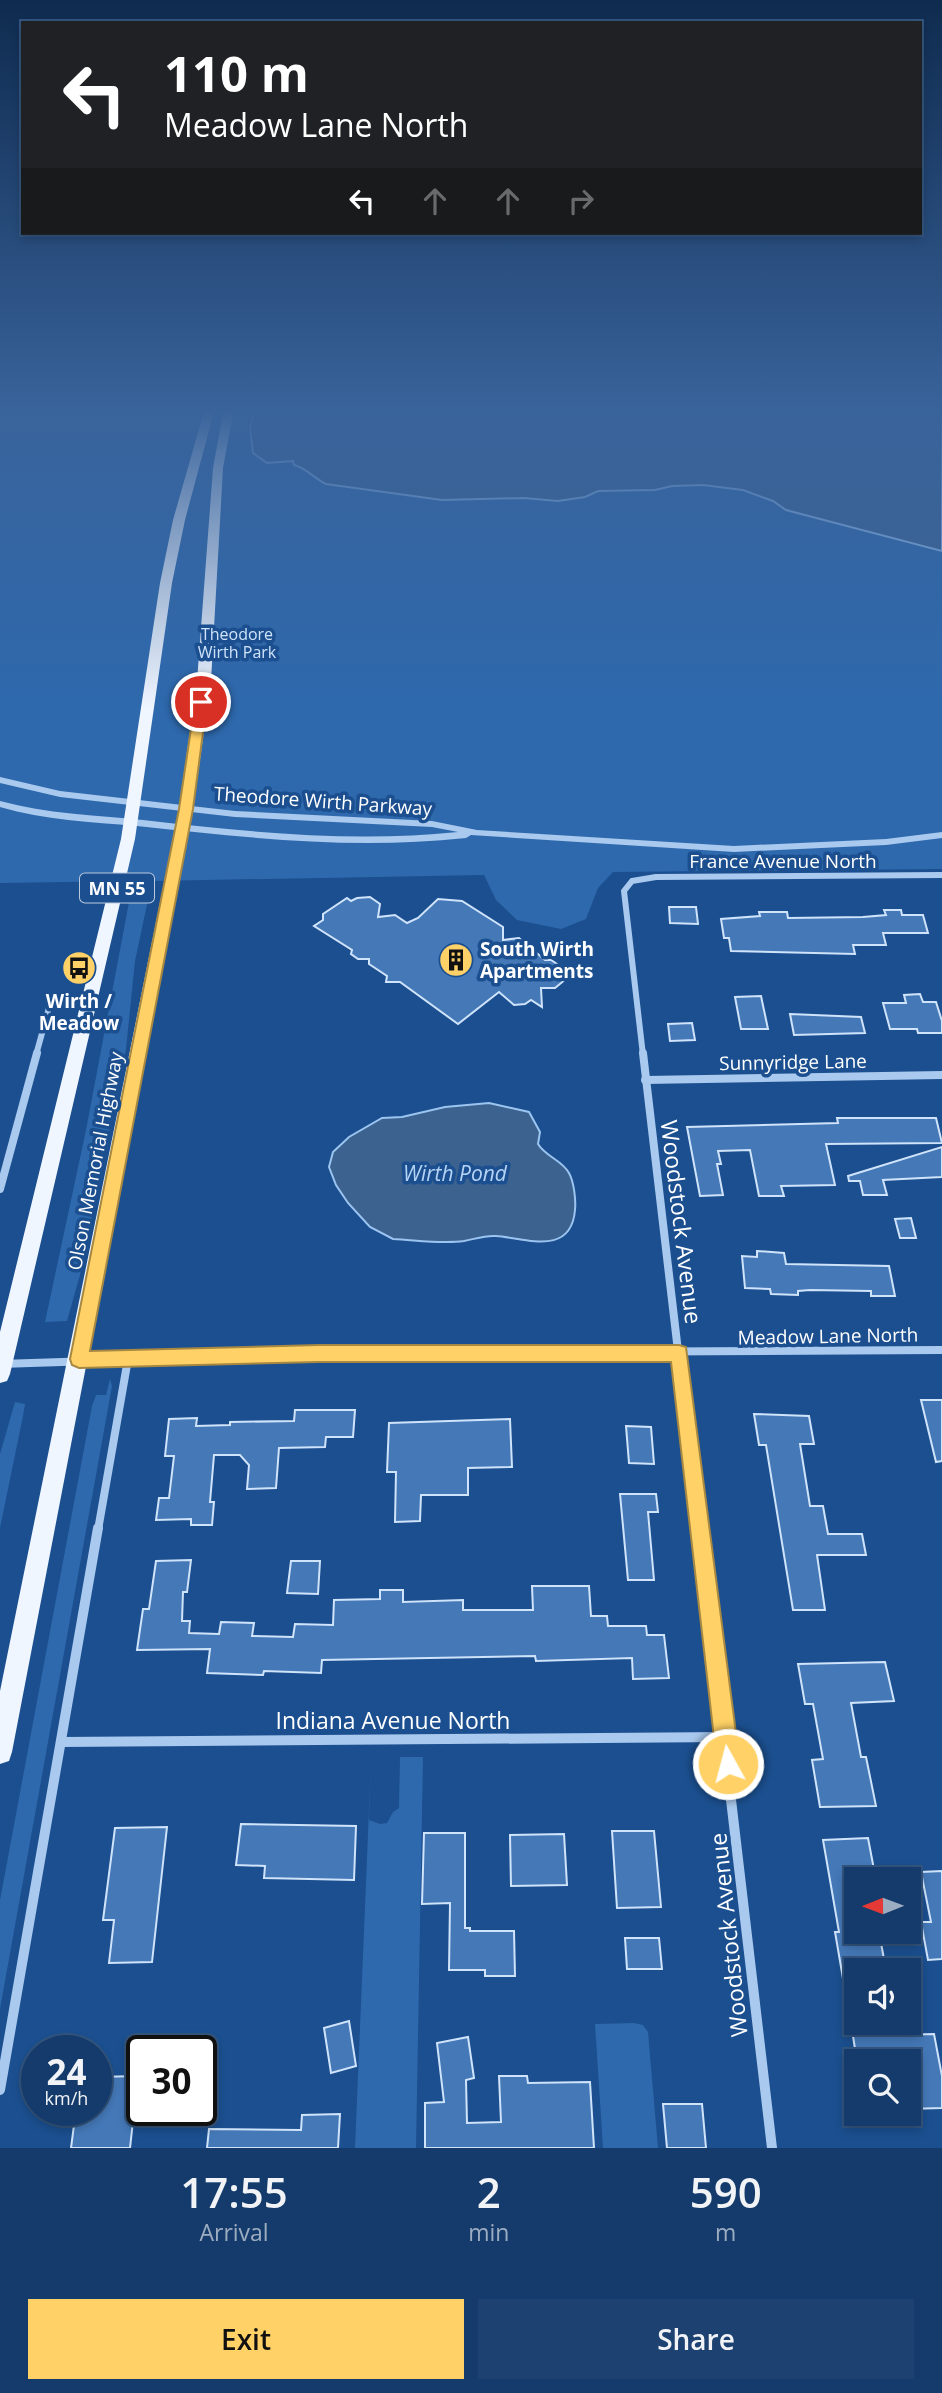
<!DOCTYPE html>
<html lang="en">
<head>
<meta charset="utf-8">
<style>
	:root { --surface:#143b6b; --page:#1d4271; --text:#f1f3f6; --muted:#9dadc1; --line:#33557e; --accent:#ffd166 }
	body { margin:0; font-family:"Open Sans",sans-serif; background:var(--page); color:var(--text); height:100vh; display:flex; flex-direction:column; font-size:26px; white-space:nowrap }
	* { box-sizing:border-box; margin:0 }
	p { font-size:23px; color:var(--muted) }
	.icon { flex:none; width:38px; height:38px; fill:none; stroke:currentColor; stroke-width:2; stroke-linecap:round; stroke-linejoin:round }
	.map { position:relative; height:2148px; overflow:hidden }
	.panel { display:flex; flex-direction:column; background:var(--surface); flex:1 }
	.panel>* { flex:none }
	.banner { position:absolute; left:21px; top:21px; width:901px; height:214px; border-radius:0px; box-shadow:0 4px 10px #0003,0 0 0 2px var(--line); background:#202124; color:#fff; overflow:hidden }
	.needle { width:46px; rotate:269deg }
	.controls { position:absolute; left:844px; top:1867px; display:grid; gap:14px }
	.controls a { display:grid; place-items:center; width:77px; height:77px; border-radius:0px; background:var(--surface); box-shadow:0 4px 10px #0003,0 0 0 2px var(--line); font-size:35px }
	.speed { position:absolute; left:21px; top:2035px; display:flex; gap:14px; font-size:35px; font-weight:700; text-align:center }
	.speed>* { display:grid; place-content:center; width:91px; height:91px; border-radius:50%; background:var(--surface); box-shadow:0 4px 10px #0003,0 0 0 2px var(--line); line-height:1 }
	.speed small { font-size:18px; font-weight:400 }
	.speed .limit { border:4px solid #111; border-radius:10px; background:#fff; color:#111 }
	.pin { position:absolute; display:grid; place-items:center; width:60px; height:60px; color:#fff; margin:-30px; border:4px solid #fff; border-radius:50%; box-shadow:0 2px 7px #0007 }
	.me { position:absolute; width:77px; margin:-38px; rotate:353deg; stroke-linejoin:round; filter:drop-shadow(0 0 5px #0008) }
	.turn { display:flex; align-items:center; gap:24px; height:147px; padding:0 28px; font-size:32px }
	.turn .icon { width:91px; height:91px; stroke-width:2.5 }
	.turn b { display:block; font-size:49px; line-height:60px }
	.lanes { display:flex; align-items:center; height:66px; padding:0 28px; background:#0003; justify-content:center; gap:35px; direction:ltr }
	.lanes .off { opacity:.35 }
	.eta { display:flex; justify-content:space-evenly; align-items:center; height:119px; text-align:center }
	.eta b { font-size:42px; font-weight:600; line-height:49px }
	.button { display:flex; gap:14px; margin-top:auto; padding:14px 28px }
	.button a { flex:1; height:80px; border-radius:0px; background:var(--accent); color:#111; font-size:28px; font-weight:600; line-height:80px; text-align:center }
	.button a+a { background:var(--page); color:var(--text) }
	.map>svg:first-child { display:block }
</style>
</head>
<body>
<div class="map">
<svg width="942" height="2148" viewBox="0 0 942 2148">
	<rect width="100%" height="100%" fill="#1b4f8f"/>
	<g fill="#2e69ad">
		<polygon points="0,408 942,408 942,869 613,872 598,888 586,919 561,929 517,920 496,900 484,875 152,881 135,961 126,1049 80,1275 67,1321 45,1322 86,1130 133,881 0,883"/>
		<polygon points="110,1379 112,1386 0,2009 0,1900 92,1406 96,1395 106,1395"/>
		<polygon points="15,1402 25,1404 23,1416 0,1528 0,1454"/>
		<polygon points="400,1757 423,1757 416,2148 355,2148 371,1762 369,1820 380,1824 387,1823 393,1812 399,1808"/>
		<polygon points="634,2023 643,2025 648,2032 658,2148 603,2148 595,2024"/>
	</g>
	<g fill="#3c6290" stroke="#9cc4f0" stroke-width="2">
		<path d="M255 408H942V551L786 510 773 501 743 490 703 485 672 486 655 490 598 491 585 497 558 501 524 498 442 500 326 484C314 478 306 468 294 465L293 461 267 463 253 453 250 428Z"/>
		<path d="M489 1103 529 1112 540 1132 538 1144C546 1157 562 1160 569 1173 574 1182 576 1200 575 1210 571 1257 525 1238 496 1236 485 1235 475 1239 464 1241 441 1244 416 1240 393 1239L370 1227 348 1203 336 1185 329 1167 333 1152 349 1137 382 1118 402 1117 445 1107Z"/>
	</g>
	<g fill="#4478b7" stroke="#cfe3fa" stroke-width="2">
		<polygon points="370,897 380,904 378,917 395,915 407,923 418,918 438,899 462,901 503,927 503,940 519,938 545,960 551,960 563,968 566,979 555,988 541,988 542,1007 531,1000 525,1004 514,1005 499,992 458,1024 400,982 386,982 387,976 369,964 369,959 358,959 351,954 352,950 314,926 323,920 323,914 347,898 351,901 357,898"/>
		<polygon points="669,907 696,907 698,924 670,923"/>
		<polygon points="884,910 901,910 902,915 923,915 928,933 883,933 886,945 853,945 855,954 731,951 729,938 724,938 721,919 760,916 759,912 787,912 788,918 863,917 886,915"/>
		<polygon points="920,994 923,1002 936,1002 942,1021 942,1033 918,1033 917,1029 890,1029 883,1003 906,1003 904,995"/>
		<polygon points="761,996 768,1029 741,1029 735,997"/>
		<polygon points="790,1014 861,1017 865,1033 794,1035"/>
		<polygon points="692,1023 695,1040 670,1041 668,1024"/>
		<polygon points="837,1118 936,1118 942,1143 826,1144 835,1185 781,1186 784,1196 759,1196 750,1150 718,1151 721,1164 717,1164 723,1195 700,1196 687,1127 838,1123"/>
		<polygon points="942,1147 942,1177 883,1180 887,1195 863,1195 860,1181 849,1181 848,1176"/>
		<polygon points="911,1218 916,1238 900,1238 895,1219"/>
		<polygon points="757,1251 784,1253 786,1264 889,1266 895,1296 871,1296 871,1291 810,1290 798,1291 798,1295 771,1294 770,1289 745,1288 742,1256 757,1257"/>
		<polygon points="921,1400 942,1400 942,1461 936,1462"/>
		<polygon points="295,1410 355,1410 353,1437 326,1437 325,1447 279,1448 276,1488 247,1489 249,1465 240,1455 214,1455 210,1502 214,1502 212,1525 191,1525 191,1519 156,1520 159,1498 169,1498 174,1456 165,1456 169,1419 197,1418 196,1426 230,1425 230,1422 294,1421"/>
		<polygon points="754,1414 809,1416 814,1444 800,1444 810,1506 823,1506 828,1534 862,1534 866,1555 817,1555 825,1610 793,1610 766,1445 759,1445"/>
		<polygon points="510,1419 512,1467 468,1468 468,1495 421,1495 420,1521 395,1522 396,1472 387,1472 389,1423"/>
		<polygon points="626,1426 651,1427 654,1464 629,1463"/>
		<polygon points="620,1494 656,1494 658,1512 648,1512 654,1580 628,1580"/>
		<polygon points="191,1560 187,1592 183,1592 182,1621 190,1621 189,1633 219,1634 221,1622 254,1623 252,1636 293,1637 295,1624 333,1625 334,1600 380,1599 380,1590 403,1590 403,1602 463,1600 463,1610 533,1610 532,1586 589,1586 591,1616 607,1616 608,1626 646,1626 647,1635 664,1635 669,1678 633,1679 632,1658 536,1661 535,1656 322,1660 321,1673 264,1671 263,1675 207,1673 210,1649 137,1650 143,1609 149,1609 156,1561"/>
		<polygon points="291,1561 320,1561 318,1594 287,1593"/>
		<polygon points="885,1662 894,1701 851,1703 861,1757 866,1757 876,1806 820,1807 812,1760 823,1759 813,1704 805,1704 798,1664"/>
		<polygon points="241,1824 356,1826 354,1880 264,1878 265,1866 236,1865"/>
		<polygon points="167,1827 152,1962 109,1963 114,1920 103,1920 115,1828"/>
		<polygon points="612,1831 654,1831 661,1907 617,1908"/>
		<polygon points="424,1833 465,1833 465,1928 470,1928 470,1931 514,1931 515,1976 485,1976 485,1970 449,1970 450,1903 422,1904"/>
		<polygon points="564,1834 567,1885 511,1886 510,1835"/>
		<polygon points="868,1838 876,1880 856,1880 856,1932 879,1932 886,1970 856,1970 856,2002 847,2002 835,1932 839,1932 823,1840"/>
		<polygon points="942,1871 942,1959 928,1960 921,1922 931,1922 921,1872"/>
		<polygon points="625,1938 659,1938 662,1969 627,1969"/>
		<polygon points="349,2021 356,2066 331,2073 324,2028"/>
		<polygon points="934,2034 942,2076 942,2108 908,2109 908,2062 857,2062 853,2036"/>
		<polygon points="468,2037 474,2078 466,2080 467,2123 501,2122 499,2076 527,2076 528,2083 590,2082 594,2148 425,2148 425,2103 444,2102 437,2043"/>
		<polygon points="138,2076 130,2148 71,2148 76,2110 96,2110 96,2077"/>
		<polygon points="663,2104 702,2104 706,2148 667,2148"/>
		<polygon points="340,2114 338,2148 207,2148 209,2129 301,2130 302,2115"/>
	</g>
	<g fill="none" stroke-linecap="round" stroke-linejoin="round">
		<g stroke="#a9c9ee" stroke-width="6">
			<polyline points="36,1055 52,997"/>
			<polyline points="643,1055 624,891 632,881 656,877 942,875"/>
		</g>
		<g stroke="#a9c9ee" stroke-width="8">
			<polyline points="643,1053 699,1530"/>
			<polyline points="645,1080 942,1075"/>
			<polyline points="0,1189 37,1053"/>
			<polyline points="0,1364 337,1353 942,1350"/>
			<polyline points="98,1530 128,1359"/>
		</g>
		<g stroke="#a9c9ee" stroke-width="10">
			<polyline points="699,1528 772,2148"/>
			<polyline points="61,1742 725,1737"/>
			<polyline points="0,2090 98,1528"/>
		</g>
		<path fill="#a9c9ee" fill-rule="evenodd" d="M0 777 60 791 235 811 432 821 477 830 734 846 886 839 942 832V838L886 845 734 852 471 835 466 838C353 850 249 838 137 826 91 822 45 820 0 807V801C47 814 95 815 143 820 248 832 352 843 458 832L432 827 235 817 60 797 0 783Z"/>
		<g fill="#f0f6ff" fill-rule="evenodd">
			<polygon points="205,408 215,408 185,520 172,583 135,839 10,1374 7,1381 0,1383 0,1332 121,839 160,583 173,520"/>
			<polygon points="224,408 234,408 223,468 211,681 193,809 12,1752 9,1761 0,1764 0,1691 179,809 197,681 213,468"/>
		</g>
	</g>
	<linearGradient id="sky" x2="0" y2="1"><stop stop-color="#0f2b4f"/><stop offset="0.58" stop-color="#39639b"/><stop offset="1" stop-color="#39639b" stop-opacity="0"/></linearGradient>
	<rect width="942" height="709" fill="url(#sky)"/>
	<polygon fill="#ffd166" stroke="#a68842" stroke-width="2" points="201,698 207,702 193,809 90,1351 318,1345 679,1345 686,1347 740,1764 736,1772 728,1776 720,1772 717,1764 671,1362 318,1362 79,1368 72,1365 70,1359 179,809 195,702"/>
	<defs>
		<g id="building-disc" transform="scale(1.75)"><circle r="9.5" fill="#ffd166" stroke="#1b4f8f"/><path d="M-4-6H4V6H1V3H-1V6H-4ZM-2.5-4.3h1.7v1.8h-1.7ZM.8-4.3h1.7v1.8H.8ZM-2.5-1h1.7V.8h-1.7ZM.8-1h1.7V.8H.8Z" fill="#111"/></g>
		<g id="bus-disc" transform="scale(1.75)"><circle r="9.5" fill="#ffd166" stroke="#1b4f8f"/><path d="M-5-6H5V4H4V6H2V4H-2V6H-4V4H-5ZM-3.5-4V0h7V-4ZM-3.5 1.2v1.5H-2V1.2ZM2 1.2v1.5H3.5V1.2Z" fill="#111"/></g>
	</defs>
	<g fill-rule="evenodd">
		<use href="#building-disc" x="456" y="960"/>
		<use href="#bus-disc" x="79" y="968"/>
	</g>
	<g text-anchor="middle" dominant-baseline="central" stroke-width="7" stroke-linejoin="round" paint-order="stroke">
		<g font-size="16" fill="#cfe3fa" stroke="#1b4f8f">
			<text x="237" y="634">Theodore<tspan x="237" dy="18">Wirth Park</tspan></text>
		</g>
		<rect fill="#1b4f8f" stroke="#bbcadd" stroke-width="2" x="80" y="873.5" width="74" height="29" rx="5"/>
		<g font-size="18" font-weight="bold" fill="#fff">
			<text x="117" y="888">MN 55</text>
		</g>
		<g font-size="19" fill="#fff" stroke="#1b4f8f">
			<text transform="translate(323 801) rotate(4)">Theodore Wirth Parkway</text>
			<text x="783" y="861">France Avenue North</text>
			<text transform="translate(793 1062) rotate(-1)">Sunnyridge Lane</text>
			<text transform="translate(95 1161) rotate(-79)">Olson Memorial Highway</text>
			<text transform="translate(828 1336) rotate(-1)">Meadow Lane North</text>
		</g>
		<g font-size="19" font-weight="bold" fill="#fff" stroke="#1b4f8f" text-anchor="start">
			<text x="480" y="949">South Wirth<tspan x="480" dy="22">Apartments</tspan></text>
			<text x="79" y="1001" text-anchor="middle">Wirth /<tspan x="79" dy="22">Meadow</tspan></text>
		</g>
		<g font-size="21" font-style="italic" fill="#b5d3f5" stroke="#1b4f8f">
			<text x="455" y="1173">Wirth Pond</text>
		</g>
		<g font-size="23" fill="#fff" stroke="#1b4f8f">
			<text transform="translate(682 1222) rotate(83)">Woodstock Avenue</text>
			<text x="393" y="1720">Indiana Avenue North</text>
			<text transform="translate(728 1935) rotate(-96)">Woodstock Avenue</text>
		</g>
	</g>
</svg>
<div class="controls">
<a><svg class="needle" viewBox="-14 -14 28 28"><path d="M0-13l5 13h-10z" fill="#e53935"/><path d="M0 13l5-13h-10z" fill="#9dadc1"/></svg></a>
<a><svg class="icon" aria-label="sound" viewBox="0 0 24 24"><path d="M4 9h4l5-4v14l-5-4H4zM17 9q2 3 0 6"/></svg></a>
<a><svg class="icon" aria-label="search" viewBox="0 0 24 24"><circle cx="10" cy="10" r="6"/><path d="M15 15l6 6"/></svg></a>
</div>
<div class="speed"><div>24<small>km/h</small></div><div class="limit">30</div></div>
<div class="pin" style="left:201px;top:702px;background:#d93025"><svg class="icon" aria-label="arrive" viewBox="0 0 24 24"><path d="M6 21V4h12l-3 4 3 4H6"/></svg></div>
<svg class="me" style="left:728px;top:1764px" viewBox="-20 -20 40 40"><circle r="17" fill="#ffd166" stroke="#fff" stroke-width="3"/><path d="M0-11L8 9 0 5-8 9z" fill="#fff"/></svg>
<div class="banner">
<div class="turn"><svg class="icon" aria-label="left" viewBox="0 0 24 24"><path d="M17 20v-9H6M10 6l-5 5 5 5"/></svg><div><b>110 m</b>Meadow Lane North</div></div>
<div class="lanes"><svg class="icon" aria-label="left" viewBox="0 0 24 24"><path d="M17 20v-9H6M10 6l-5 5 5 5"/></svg><svg class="icon off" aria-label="ahead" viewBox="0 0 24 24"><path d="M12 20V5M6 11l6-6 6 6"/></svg><svg class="icon off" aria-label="ahead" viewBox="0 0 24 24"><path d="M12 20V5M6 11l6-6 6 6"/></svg><svg class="icon off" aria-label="right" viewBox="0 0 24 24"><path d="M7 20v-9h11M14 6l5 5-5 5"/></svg></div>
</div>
</div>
<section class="panel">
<div class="eta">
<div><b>17:55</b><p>Arrival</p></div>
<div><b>2</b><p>min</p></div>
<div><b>590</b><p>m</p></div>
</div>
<div class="button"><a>Exit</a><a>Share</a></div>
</section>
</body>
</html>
